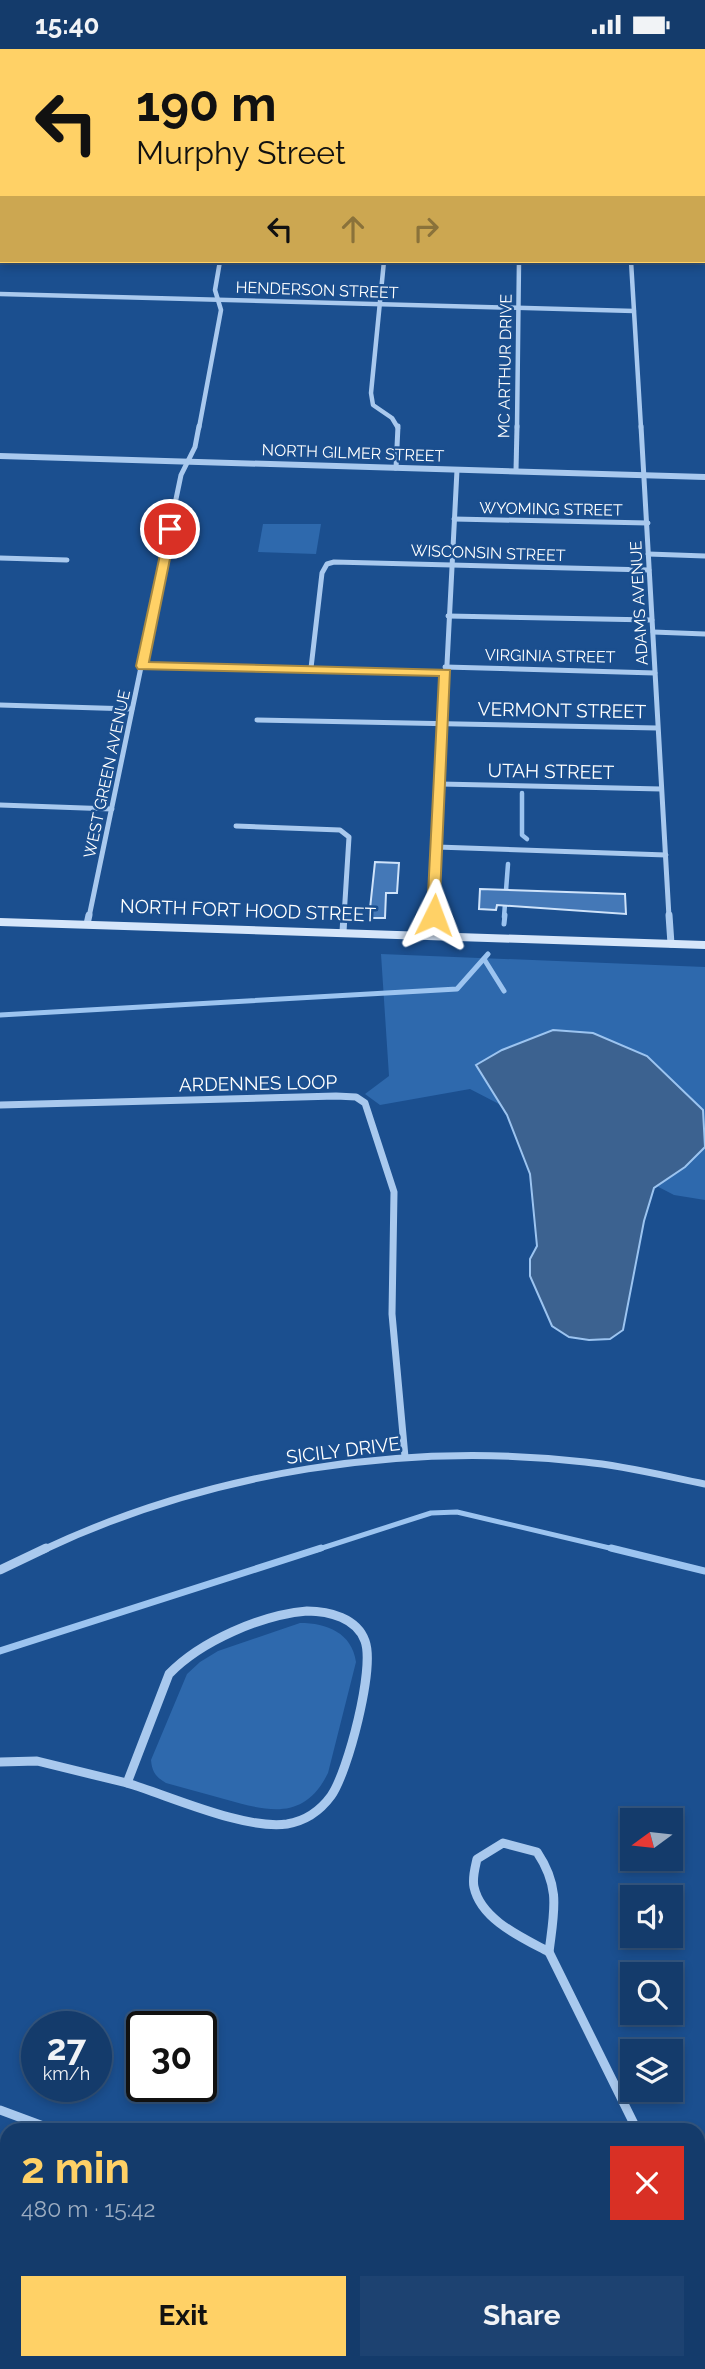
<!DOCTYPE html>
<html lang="en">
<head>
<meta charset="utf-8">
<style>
	:root { --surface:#143b6b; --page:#1d4271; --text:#f1f3f6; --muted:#9dadc1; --line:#33557e; --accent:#ffd166 }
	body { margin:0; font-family:Raleway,sans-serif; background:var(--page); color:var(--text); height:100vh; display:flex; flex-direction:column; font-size:26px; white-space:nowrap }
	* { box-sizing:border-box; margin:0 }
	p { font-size:23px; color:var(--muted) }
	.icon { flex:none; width:38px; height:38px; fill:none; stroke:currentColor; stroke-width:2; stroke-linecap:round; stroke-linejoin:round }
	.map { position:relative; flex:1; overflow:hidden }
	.details { position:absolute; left:0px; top:2074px; width:705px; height:247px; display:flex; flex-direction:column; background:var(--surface); border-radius:21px 21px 0 0; box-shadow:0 4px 10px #0003,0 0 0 2px var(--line) }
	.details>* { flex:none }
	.banner { position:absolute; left:0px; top:0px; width:705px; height:214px; box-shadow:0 4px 10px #0003,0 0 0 2px var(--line); background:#ffd166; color:#111; overflow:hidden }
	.needle { width:46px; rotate:255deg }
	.fabs { position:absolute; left:620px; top:1759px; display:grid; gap:14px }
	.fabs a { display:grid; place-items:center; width:63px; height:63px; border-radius:0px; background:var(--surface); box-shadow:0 4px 10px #0003,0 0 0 2px var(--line); font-size:35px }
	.speed { position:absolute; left:21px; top:1962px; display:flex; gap:14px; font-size:35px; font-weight:700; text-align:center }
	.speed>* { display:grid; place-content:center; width:91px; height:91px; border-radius:50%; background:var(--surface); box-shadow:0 4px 10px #0003,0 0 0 2px var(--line); line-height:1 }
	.speed small { font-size:18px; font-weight:400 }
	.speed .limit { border:4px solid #111; border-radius:10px; background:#fff; color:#111 }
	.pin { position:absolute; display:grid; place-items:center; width:60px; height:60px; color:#fff; margin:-30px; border:4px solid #fff; border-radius:50%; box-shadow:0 2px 7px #0007 }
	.me { position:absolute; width:77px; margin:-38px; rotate:3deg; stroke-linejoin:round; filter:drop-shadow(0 0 5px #0008) }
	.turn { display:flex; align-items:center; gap:24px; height:147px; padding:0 21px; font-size:32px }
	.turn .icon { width:91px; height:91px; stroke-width:2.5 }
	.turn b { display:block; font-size:49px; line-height:60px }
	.lanes { display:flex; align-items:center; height:66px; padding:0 21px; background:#0003; justify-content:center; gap:35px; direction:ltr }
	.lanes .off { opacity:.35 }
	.round { display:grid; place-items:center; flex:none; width:74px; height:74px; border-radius:0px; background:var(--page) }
	.overview { display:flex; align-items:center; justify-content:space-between; height:119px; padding:0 21px }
	h1 { font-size:42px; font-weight:700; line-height:52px; color:var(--accent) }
	.cta { display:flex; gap:14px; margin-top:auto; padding:14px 21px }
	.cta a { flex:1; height:80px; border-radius:0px; background:var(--accent); color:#111; font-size:28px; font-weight:700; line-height:80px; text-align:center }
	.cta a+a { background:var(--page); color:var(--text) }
	.status { display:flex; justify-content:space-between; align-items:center; height:49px; padding:0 35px; background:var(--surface); direction:ltr }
	.status svg { height:19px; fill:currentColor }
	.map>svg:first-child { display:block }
</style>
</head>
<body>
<div class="status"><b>15:40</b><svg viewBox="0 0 49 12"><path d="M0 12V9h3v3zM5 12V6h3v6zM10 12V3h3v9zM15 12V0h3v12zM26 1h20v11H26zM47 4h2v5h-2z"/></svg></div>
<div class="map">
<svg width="705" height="2320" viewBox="0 0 705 2320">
	<rect width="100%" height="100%" fill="#1b4f8f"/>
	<g fill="#2e69ad">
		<polygon points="263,475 321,475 316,505 258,503"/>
		<polygon points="381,905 705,918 705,1151 674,1146 470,1040 380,1056 365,1045 389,1027"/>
		<path d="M300 1574C327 1574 352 1584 356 1613L328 1724C304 1773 267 1762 224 1750 205 1745 185 1739 166 1734 156 1728 152 1723 151 1711L187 1625 200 1613 218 1602Z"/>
	</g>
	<polygon fill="#3c6290" stroke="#9cc4f0" stroke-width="2" points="553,981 593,984 647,1007 703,1061 705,1098 685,1118 654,1139 644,1172 623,1281 610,1290 589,1291 569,1288 552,1277 530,1227 530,1210 537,1197 530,1125 507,1066 476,1016 502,1001"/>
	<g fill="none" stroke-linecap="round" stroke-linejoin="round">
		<g stroke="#9cc4f0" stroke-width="4.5">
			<polyline points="522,744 522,786 527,790"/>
			<polyline points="504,868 508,815"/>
		</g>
		<g stroke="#9cc4f0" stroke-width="5">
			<polyline points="504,875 505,866"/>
			<polyline points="484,910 504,942"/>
			<polyline points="0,966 457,940 488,905"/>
			<polyline points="316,1501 431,1464 457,1463 618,1501"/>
		</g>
		<g stroke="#9cc4f0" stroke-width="7">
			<polyline points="611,1499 705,1522"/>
			<polyline points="0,1602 321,1499"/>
		</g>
	</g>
	<g fill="#4478b7" stroke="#cfe3fa" stroke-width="2">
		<polygon points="375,813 399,814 397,844 386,844 385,869 369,869"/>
		<polygon points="480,840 625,845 626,865 497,856 496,861 479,860"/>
	</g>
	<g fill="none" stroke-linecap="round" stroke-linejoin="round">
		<g stroke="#a9c9ee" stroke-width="4.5">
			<polyline points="384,212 371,344 373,356 392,369 398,379"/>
			<polyline points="631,212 641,379"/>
			<polyline points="0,245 634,262"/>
			<polyline points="199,379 221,261 215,241 220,212"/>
			<polyline points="517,379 519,212"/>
		</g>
		<g stroke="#a9c9ee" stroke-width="5">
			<polyline points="641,377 669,868"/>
			<polyline points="396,419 398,377"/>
			<polyline points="516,422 517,377"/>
			<polyline points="454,470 648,474"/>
			<polyline points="648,505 705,507"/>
			<polyline points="0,509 67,511"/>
			<polyline points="448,567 652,571"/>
			<polyline points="653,583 705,585"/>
			<polyline points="142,617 445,623"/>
			<polyline points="445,618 655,624"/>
			<polyline points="311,619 322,524 327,515 334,513 649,521"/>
			<polyline points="0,656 132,660"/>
			<polyline points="257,671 657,679"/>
			<polyline points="440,735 661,740"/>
			<polyline points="0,756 112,760"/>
			<polyline points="236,777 340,781 349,788 344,868"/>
			<polyline points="437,798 666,806"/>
			<polyline points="89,868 181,426 195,398 199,377"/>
			<polyline points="434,868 457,421"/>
		</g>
		<g stroke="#a9c9ee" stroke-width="7">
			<polyline points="669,866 671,895"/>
			<polyline points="87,875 89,866"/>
			<polyline points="343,883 344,866"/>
			<polyline points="433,886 434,866"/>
			<polyline points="0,1056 336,1047 356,1048 365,1054 394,1143 392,1265 405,1408"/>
			<path d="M43 1501C208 1423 404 1392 585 1413 626 1417 665 1427 705 1435"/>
		</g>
		<g stroke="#a9c9ee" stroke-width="9">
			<polyline points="0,1521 46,1499"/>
			<path d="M307 1562C329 1562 357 1569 365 1592 375 1619 348 1723 331 1747 320 1762 305 1772 287 1775 244 1781 170 1747 127 1734L169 1625C201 1592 261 1566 307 1562Z"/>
			<polyline points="0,1713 37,1712 127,1734"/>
			<path d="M503 1794 537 1803C561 1839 554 1862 549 1903 523 1889 481 1871 474 1838 472 1829 475 1819 477 1810Z"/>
			<polyline points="549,1903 637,2081"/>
			<polyline points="0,2061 54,2081"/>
			<polyline points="176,2314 176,2320"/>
			<polyline points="569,2314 572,2320"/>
			<polyline points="684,2314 685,2320"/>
		</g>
		<g fill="#a9c9ee" fill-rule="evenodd">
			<rect x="663" y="0" width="6" height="2"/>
			<rect x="0" y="63" width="2" height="4"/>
			<rect x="704" y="69" width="1" height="4"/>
			<polygon points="0,404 705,425 705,431 0,410"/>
		</g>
		<g fill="#d6e6fa" fill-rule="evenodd">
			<polygon points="52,0 60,0 51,2"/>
			<polygon points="0,154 2,154 0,163"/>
			<polygon points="0,869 705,892 705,900 0,877"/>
		</g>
	</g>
	<polygon fill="#ffd166" stroke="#a68842" stroke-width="2" points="166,478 176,480 149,613 450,621 439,869 429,869 427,866 439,627 138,620 136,617"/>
	<g text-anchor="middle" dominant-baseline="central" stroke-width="5" stroke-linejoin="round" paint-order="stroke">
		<g font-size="16" fill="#fff" stroke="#1b4f8f">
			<text transform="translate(317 241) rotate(2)">HENDERSON STREET</text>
			<text transform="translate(505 317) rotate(-89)">MC ARTHUR DRIVE</text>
			<text transform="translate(353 404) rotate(2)">NORTH GILMER STREET</text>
			<text transform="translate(551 460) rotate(1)">WYOMING STREET</text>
			<text transform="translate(488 504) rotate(2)">WISCONSIN STREET</text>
			<text transform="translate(639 554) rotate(-93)">ADAMS AVENUE</text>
			<text transform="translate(550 607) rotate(1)">VIRGINIA STREET</text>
			<text transform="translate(107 725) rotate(-78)">WEST GREEN AVENUE</text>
		</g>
		<g font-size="19" fill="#fff" stroke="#1b4f8f">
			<text transform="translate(562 661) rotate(1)">VERMONT STREET</text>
			<text transform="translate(551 722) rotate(1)">UTAH STREET</text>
			<text transform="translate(248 861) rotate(2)">NORTH FORT HOOD STREET</text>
			<text transform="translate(258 1034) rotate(-1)">ARDENNES LOOP</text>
			<text transform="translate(343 1401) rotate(-7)">SICILY DRIVE</text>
		</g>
	</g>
</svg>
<div class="fabs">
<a><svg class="needle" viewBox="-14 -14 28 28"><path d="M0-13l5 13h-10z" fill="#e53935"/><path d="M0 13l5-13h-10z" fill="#9dadc1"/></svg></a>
<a><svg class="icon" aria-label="sound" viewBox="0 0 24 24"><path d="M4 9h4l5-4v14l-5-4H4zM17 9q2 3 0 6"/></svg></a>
<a><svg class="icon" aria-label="search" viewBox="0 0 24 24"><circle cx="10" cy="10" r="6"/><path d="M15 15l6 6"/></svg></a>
<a><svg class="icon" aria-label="layers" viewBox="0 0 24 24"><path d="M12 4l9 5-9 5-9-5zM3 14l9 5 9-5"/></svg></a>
</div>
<div class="speed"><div>27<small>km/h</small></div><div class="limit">30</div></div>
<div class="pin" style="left:170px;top:480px;background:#d93025"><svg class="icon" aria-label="arrive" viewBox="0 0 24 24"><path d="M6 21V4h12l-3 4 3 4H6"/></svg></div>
<svg class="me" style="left:434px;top:866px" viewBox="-20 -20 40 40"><path d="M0-17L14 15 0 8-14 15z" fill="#ffd166" stroke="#fff" stroke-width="4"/></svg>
<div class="banner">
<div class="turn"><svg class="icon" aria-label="left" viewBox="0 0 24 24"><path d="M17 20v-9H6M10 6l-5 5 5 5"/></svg><div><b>190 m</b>Murphy Street</div></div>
<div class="lanes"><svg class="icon" aria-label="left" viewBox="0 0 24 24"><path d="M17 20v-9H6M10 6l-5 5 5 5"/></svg><svg class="icon off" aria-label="ahead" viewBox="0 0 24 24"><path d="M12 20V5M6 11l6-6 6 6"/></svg><svg class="icon off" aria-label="right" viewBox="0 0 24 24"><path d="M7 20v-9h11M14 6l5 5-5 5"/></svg></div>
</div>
<section class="details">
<div class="overview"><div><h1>2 min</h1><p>480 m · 15:42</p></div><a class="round" style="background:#d93025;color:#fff"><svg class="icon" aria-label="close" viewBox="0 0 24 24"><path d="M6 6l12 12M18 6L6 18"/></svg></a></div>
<div class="cta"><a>Exit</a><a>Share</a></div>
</section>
</div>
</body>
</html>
